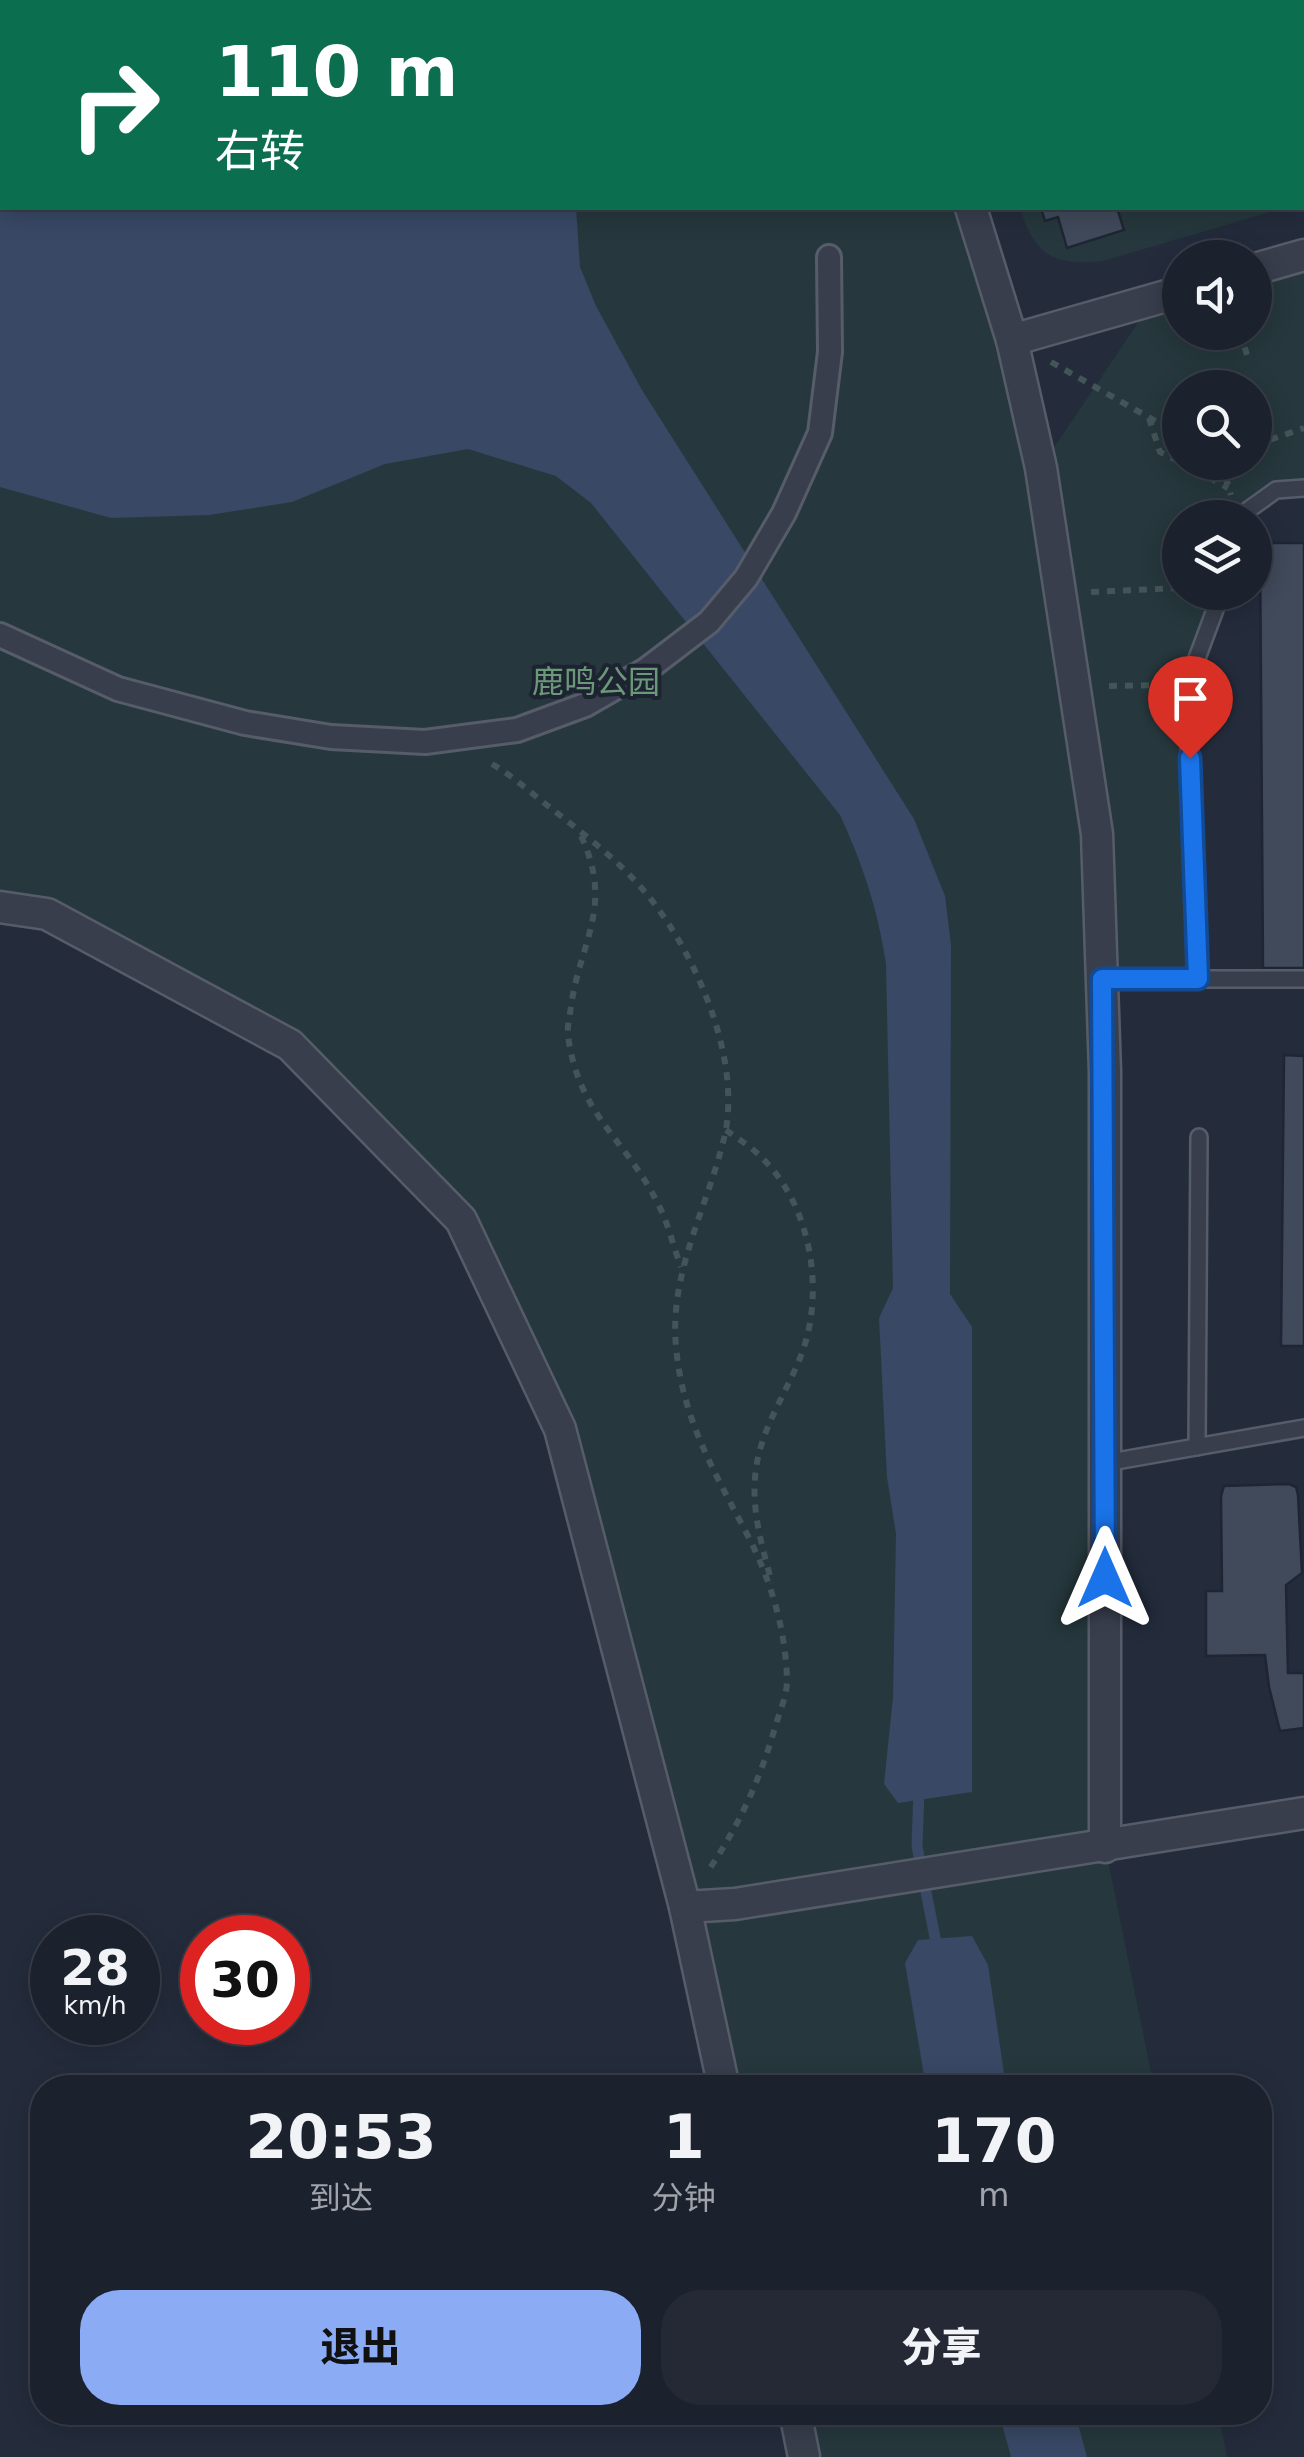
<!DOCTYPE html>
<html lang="zh">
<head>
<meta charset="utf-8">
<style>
	:root { --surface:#1b212d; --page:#242935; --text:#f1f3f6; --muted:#a0a3aa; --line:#393e49; --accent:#8babf5 }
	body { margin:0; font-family:"DejaVu Sans","Noto Sans SC",sans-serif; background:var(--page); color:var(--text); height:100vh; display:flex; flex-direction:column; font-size:38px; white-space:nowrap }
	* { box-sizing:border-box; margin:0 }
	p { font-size:32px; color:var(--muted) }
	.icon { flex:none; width:55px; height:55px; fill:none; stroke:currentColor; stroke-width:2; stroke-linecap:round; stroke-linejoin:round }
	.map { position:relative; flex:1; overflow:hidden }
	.drawer { position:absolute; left:30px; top:2075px; width:1242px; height:350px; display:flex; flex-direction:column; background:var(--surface); border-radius:40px; box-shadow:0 5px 25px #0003,0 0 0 2px var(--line) }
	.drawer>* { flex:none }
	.top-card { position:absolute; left:0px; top:0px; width:1305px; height:210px; box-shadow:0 5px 25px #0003,0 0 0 2px var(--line); background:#0b6e4f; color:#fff; overflow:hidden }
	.fabs { position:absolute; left:1162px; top:240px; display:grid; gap:20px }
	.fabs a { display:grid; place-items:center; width:110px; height:110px; border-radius:50%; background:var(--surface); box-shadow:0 5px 25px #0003,0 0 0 2px var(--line); font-size:50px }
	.speed { position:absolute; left:30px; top:1915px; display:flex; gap:20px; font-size:50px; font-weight:700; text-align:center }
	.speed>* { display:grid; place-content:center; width:130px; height:130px; border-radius:50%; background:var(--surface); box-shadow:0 5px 25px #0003,0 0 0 2px var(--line); line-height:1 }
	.speed small { font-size:25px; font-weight:400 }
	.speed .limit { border:15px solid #d22; background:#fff; color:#111 }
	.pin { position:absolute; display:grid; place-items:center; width:85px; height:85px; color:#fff; margin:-102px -42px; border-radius:50% 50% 50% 0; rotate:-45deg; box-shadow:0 0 10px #0007 }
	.pin .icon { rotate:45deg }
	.me { position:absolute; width:110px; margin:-55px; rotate:0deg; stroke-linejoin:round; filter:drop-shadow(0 0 8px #0008) }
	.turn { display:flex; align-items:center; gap:35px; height:210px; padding:0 50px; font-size:45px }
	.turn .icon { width:130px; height:130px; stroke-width:2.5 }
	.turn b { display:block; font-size:70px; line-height:85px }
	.eta { display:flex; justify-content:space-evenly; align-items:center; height:170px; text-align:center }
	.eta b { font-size:60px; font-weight:800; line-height:70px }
	.cta { display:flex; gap:20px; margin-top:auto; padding:20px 50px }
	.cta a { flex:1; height:115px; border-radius:40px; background:var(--accent); color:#111; font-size:40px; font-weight:800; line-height:115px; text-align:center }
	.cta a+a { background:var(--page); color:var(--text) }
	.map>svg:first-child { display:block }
</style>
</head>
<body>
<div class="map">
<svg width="1304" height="2457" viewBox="0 0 1304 2457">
	<rect width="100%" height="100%" fill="#242c3c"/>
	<g fill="#26383d" fill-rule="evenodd">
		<path d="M0 0H906V2H2V208H971L1041 467 1154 299 1180 292V332H1255V269L1304 255V488L1276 490 1237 517 1180 518V592L1216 593 1187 685 1198 979H1103L1105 1846 1154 2087H724L560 1429 461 1220 290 1045 0 907ZM1180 388H1255V462H1180Z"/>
		<polygon points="956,0 1304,0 1304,202 1302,2"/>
		<path d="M1020 208H1284L1103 261C1053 266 1035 256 1020 208Z"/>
		<polygon points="795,2413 1218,2413 1227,2457 804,2457"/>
	</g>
	<g fill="#394865">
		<path d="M0 0H583L2 2V208H576L580 267 596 306 642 390 914 819 945 896 951 945 950 1294 972 1327V1792L898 1803 884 1784 893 1697 896 1534 887 1477 879 1318 893 1288 886 964C878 910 863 865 840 815L591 503 556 476 468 449 385 464 292 502 209 515 111 518 0 487Z"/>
		<polygon points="972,1936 988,1965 1006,2087 926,2087 905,1963 918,1940"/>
		<polygon points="999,2413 1075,2413 1087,2457 1011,2457"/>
	</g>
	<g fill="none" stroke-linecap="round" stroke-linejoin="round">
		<polyline stroke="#394865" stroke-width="11" points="919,1789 917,1846 938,1953"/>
	</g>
	<g fill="#404a5b" stroke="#1f2533" stroke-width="2.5">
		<polygon points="1164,0 1242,0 1242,2 1165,2"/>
		<polygon points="1041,208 1117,208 1124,230 1067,248 1058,217 1045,221"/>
		<polygon points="1260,543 1304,543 1304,968 1263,968"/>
		<polygon points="1284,1055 1304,1056 1304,1346 1281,1346"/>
		<polygon points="1289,1484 1296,1487 1298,1495 1302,1573 1286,1585 1288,1673 1304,1673 1304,1728 1280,1731 1269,1687 1265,1655 1206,1656 1206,1591 1222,1591 1221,1496 1224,1486"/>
	</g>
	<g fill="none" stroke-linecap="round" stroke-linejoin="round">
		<g stroke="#565c6a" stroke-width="20">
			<g id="service">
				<polyline points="1237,518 1276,490 1304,488"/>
				<polyline points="1102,979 1304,979"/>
				<polyline points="1198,979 1187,685 1215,610 1216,592"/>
				<polyline points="1197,1447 1199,1137"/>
				<polyline points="1105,1463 1304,1428"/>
			</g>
		</g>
		<g stroke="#565c6a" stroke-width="28">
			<g id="pedestrian">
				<polyline points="720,0 722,2"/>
				<polyline points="0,635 118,689 245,723 331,737 425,742 517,730 585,705 646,670 709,622 746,578 784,513 820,433 830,352 829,257"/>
			</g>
		</g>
		<g stroke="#565c6a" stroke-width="35">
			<g id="minor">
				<polyline points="906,0 906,2"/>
				<polyline points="971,208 1012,340 1180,292"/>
				<polyline points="1255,269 1304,255"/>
				<polyline points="1012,340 1041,468 1097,834 1105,1072 1105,1847"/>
				<polyline points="0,907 47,914 290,1045 461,1220 560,1429 685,1907 724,2088"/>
				<polyline points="685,1907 735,1904 1304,1813"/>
				<polyline points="795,2412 804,2457"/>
			</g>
		</g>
		<g stroke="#44555a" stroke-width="6" stroke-dasharray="8 8" stroke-linecap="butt">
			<polyline points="1134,0 1135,2"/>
			<polyline points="1240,332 1247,355"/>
			<polyline points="1051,362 1180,435"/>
			<polyline points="1149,418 1160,452 1180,462"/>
			<polyline points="1255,445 1304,428"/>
			<polyline points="1181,462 1228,488"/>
			<polyline points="1221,462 1231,495"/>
			<polyline points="1091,592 1180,588"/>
			<polyline points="1109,686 1161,685"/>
			<path d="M492 764C513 776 532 794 552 809 581 832 613 856 638 884 691 942 742 1054 725 1134 709 1205 669 1271 676 1346 682 1419 715 1473 748 1536 771 1581 786 1630 787 1681 787 1695 780 1711 776 1724 761 1777 741 1822 710 1868"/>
			<path d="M581 836C614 906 581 939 571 1006 570 1016 567 1026 568 1036 579 1116 625 1138 657 1202 668 1222 673 1246 681 1267"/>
			<path d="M726 1130C738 1139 752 1147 762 1158 812 1206 826 1295 800 1358 784 1398 758 1433 755 1478 752 1514 763 1550 772 1583"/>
		</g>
		<use href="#service" stroke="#383e4c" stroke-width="15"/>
		<use href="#pedestrian" stroke="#383e4c" stroke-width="22"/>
		<use href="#minor" stroke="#383e4c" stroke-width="30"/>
	</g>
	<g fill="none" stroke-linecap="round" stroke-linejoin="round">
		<g stroke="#114b97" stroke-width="25">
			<polyline id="route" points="1105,1578 1102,979 1198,979 1190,758"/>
		</g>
		<use href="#route" stroke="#1a73e8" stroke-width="18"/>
	</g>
	<g text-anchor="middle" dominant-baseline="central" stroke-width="8" stroke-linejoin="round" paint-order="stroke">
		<g font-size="32" fill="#6b9879" stroke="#1d2331">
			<text x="596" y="682">鹿鸣公园</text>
		</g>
	</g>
</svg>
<div class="fabs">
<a><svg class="icon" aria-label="sound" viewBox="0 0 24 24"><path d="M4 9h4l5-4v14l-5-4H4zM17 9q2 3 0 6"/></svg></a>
<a><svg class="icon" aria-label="search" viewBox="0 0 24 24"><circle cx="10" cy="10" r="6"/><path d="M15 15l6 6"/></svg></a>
<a><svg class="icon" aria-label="layers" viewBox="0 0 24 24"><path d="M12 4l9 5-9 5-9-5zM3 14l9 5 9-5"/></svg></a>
</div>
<div class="speed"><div>28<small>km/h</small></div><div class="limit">30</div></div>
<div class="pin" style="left:1190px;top:758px;background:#d93025"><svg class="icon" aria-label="arrive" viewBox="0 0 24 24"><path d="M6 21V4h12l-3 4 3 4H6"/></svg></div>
<svg class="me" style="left:1105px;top:1578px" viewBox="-20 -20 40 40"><path d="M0-17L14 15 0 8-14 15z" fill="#1a73e8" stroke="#fff" stroke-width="4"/></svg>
<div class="top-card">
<div class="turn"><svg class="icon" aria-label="right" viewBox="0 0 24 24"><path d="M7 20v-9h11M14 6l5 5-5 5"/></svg><div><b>110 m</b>右转</div></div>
</div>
<section class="drawer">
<div class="eta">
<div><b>20:53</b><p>到达</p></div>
<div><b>1</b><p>分钟</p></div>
<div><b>170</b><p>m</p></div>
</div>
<div class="cta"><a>退出</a><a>分享</a></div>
</section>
</div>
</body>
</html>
